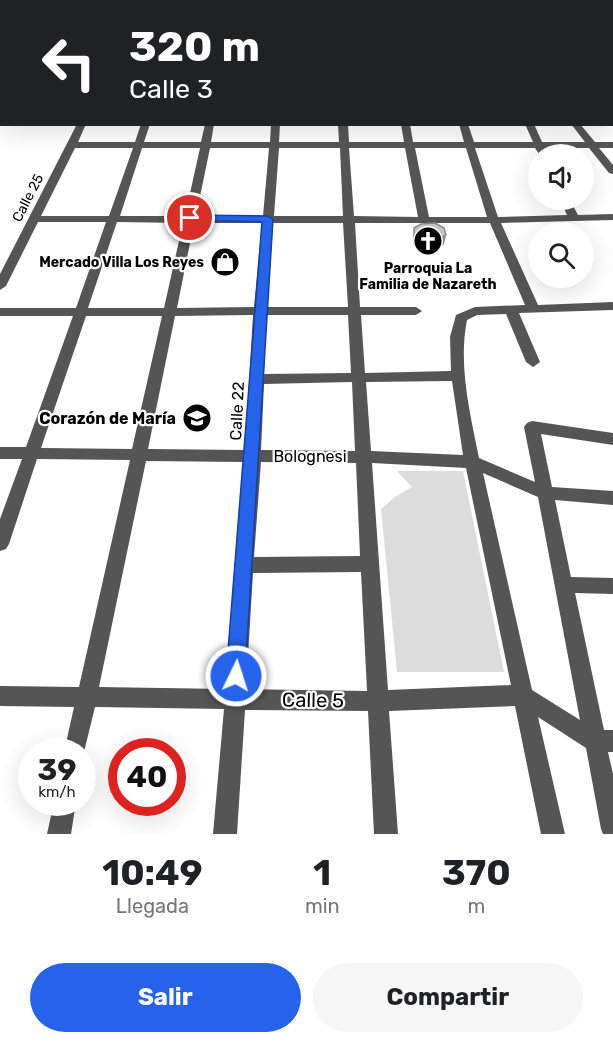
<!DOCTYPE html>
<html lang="es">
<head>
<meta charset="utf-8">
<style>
	:root { --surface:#fff; --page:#f6f6f6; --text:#202124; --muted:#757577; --accent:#2563eb }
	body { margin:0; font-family:Rubik,sans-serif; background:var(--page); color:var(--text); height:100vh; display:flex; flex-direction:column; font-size:22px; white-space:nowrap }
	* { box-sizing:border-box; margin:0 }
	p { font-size:20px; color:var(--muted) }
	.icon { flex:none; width:33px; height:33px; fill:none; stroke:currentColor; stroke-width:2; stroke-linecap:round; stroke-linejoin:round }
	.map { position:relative; height:834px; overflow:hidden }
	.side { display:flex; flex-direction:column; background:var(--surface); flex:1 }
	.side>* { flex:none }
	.guide { position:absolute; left:0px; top:0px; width:614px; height:126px; box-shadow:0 6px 24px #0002; background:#202124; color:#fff; overflow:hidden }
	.fabs { position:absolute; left:528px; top:144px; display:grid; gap:12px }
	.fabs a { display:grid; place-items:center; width:66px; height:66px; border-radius:50%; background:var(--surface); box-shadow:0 6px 24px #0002; font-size:30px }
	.speed { position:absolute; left:18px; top:738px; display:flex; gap:12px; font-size:30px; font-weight:700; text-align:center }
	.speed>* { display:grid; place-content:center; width:78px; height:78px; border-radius:50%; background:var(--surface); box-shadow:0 6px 24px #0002; line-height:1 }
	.speed small { font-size:15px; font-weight:400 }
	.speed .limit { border:9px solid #d22; background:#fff; color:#111 }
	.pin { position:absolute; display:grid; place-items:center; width:51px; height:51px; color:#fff; margin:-26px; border:3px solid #fff; border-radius:50%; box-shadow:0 2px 6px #0007 }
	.me { position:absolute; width:66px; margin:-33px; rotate:4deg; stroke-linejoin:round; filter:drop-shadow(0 0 4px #0008) }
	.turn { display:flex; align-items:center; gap:21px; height:126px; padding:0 30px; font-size:27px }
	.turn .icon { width:78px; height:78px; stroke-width:2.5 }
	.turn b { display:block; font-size:42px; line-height:51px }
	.eta { display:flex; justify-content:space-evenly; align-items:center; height:102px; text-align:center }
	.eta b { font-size:36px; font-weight:700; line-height:42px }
	.button { display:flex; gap:12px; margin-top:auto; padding:12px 30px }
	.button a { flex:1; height:69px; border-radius:36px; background:var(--accent); color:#fff; font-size:24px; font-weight:700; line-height:69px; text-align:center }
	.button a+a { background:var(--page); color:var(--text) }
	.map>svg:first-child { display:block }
</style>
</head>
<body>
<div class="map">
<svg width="613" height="834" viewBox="0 0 613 834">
	<rect width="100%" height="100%" fill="#fff"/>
	<polygon fill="#dcdcdc" points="397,471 463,471 504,672 397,672 381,509 395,497 412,487"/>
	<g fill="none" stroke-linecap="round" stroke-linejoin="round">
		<g stroke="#dbdbdb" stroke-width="3">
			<rect id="major" x="612" y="17" width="1" height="4"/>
		</g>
		<g stroke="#dbdbdb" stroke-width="3">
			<g id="highway">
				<rect x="0" y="17" width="2" height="6"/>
				<polygon points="613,21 613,27 612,28 612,22"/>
			</g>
		</g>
		<g fill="#555" fill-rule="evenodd">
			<polygon points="24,0 30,0 23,2"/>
			<polygon points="52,0 59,0 51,2"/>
			<polygon points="88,0 94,0 87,2"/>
			<polygon points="139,0 145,0 138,2"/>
			<polygon points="241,0 264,0 267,2 242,2"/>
			<polygon points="351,0 357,0 350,2"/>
			<rect x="404" y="0" width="6" height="2"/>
			<rect x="497" y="0" width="6" height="2"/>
			<polygon points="533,0 565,0 564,2"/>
			<polygon points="582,0 592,2 583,2"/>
			<rect x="612" y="10" width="1" height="5"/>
			<rect x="0" y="48" width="2" height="4"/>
			<rect x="612" y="51" width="1" height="4"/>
			<polygon points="612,99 613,100 613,106 612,105"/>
			<path d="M77 124H86L78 142H135L141 124H150L144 142H201L205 124H214L211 142H270L271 124H280L279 142H339L338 124H348L349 142H404L401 124H410L413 142H464L459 124H468L474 142H533L525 124H534L542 142H585L571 124H580L595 142H613V148H599L613 165V174L609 173 589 148H545L547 154H539L535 148H475L498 217 567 215 560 200H570L578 215 613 214V220L501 223 538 305 613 302V310L519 313 540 362 533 367 526 362 506 314 477 315 467 320C458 365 470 413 479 458L535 482 524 427 527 423 532 421 613 433V445L541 434 552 487 613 491V505L555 500 571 577 613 578V594L575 593 604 730H613V752H608L613 774V834H603L601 829 586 748 538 717 565 834H541L515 706 389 711 398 834H374L368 711 245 710 237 834H213L224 709 95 707 82 760V752H64L74 707 0 706V686L79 687 130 460 37 459 9 544 6 549 0 551V519L22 459H0V447H26L73 316H0V308H76L106 222H38L6 286 0 290V274ZM75 148H133L109 216H41ZM142 148H200L185 216H120ZM210 148H269L263 216H196ZM279 148H340L343 216H274ZM349 148H405L418 217 354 216ZM415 148H466L487 217H429ZM117 222 183 223 164 308H88ZM194 223H262L254 307 177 308ZM273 223H343L348 307H267ZM355 223H490L525 305 475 307 456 315 450 337 451 371 365 373 361 315H416L422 311 416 307H360ZM253 315 245 450 148 449 175 316ZM266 315H348L351 373 264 374ZM86 316H162L132 449 41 448ZM452 381 463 455 371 451 366 382ZM352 382 355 451 261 450 264 384ZM146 461 245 462 226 689 99 687ZM261 462 356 463 360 556 254 557ZM372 463 466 468 511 685 388 690ZM483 473 538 497 580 720 532 690ZM361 572 367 691 246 689 253 573Z"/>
			<polygon points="54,802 76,802 71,834 47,834"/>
		</g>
		<use href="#major" fill="#000" fill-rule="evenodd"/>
		<use href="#highway" fill="#000" fill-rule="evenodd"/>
	</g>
	<polygon fill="#a9a9a9" points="414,228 444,244 436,250 423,250 413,245 413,237"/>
	<polygon fill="#898989" points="446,235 444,244 436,250 437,240"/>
	<polygon fill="#c4c4c4" stroke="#898989" stroke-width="1.5" points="435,223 444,228 446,235 437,240 424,241 414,235 414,228 421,224"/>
	<polygon fill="#2563eb" stroke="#184099" stroke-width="1.5" points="187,215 268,216 273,219 245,676 242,683 236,685 229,683 226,676 262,222 190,220 187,220"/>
	<defs>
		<g id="church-disc" transform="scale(1.5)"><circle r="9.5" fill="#000" stroke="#fff"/><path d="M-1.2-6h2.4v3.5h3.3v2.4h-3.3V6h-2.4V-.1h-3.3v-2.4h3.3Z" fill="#fff"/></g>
		<g id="shop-disc" transform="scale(1.5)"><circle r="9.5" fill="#000" stroke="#fff"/><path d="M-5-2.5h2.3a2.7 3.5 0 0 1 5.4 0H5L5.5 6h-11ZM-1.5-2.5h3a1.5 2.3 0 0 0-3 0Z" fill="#fff"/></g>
		<g id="school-disc" transform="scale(1.5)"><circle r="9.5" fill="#000" stroke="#fff"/><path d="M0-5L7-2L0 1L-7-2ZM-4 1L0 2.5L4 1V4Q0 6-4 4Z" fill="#fff"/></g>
	</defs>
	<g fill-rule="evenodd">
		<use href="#church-disc" x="428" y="241"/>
		<use href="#shop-disc" x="225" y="262"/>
		<use href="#school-disc" x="197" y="418"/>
	</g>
	<g text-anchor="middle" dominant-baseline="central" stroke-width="4.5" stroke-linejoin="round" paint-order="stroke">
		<g font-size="14" fill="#000" stroke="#fff">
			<text transform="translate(28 198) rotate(-63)">Calle 25</text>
		</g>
		<g font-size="14" font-weight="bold" fill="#000" stroke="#fff" text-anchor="end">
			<text x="204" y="262">Mercado Villa Los Reyes</text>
			<text x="428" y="268" text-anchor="middle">Parroquia La<tspan x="428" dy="16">Familia de Nazareth</tspan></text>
		</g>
		<g font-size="16" fill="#000" stroke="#fff">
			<text transform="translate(237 411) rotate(-87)">Calle 22</text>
			<text x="310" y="456">Bolognesi</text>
		</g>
		<g font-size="16" font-weight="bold" fill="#000" stroke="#fff" text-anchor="end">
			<text x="176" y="418">Corazón de María</text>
		</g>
		<g font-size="20" fill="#000" stroke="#fff">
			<text transform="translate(313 700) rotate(1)">Calle 5</text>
		</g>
	</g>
</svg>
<div class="fabs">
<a><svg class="icon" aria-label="sound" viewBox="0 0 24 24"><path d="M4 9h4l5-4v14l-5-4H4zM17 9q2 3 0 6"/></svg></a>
<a><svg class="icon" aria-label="search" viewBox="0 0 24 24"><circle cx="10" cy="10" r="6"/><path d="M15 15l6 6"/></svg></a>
</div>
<div class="speed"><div>39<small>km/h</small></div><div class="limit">40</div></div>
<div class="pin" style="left:190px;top:218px;background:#d93025"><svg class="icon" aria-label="arrive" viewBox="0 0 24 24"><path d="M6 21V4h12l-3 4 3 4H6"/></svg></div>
<svg class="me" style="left:236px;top:676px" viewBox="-20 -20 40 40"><circle r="17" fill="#2563eb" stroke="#fff" stroke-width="3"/><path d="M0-11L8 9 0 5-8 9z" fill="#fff"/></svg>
<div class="guide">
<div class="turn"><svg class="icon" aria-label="left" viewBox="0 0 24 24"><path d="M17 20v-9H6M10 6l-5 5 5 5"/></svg><div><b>320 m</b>Calle 3</div></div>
</div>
</div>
<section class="side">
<div class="eta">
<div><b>10:49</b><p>Llegada</p></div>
<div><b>1</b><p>min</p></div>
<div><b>370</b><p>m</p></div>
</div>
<div class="button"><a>Salir</a><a>Compartir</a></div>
</section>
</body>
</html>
